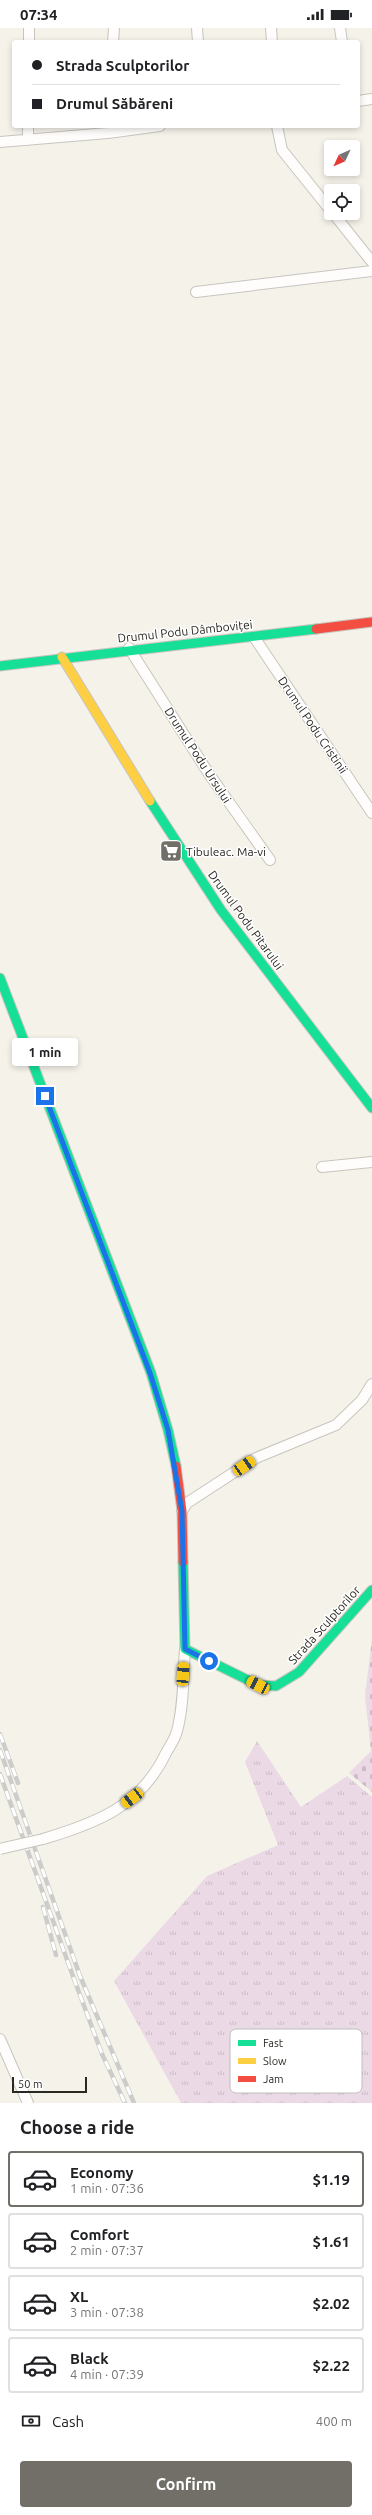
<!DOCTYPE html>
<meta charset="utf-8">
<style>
body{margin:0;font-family:Ubuntu,sans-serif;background:#f2f2f2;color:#202124;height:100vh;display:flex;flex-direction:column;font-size:15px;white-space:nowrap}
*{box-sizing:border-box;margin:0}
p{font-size:13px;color:#757577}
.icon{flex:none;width:22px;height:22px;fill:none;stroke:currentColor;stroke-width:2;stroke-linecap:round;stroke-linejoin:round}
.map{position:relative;height:2075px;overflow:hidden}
.drawer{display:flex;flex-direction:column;background:#fff;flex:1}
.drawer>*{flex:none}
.hud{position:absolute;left:12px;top:12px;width:348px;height:88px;border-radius:4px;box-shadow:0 2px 6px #0003;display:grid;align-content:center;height:88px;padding:0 20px;background:#fff}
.needle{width:26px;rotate:226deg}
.buttons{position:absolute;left:324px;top:112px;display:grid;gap:8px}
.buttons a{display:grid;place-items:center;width:36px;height:36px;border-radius:4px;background:#fff;box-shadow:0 2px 6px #0003;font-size:20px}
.scale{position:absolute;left:12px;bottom:10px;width:75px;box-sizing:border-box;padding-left:4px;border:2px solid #2a2822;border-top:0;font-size:11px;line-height:14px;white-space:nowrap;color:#2a2822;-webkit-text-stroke:3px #fff;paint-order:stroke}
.end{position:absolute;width:18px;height:18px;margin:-9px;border:5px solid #1a73e8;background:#fff;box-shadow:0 0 0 2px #fff}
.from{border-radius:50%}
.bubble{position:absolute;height:28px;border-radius:4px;background:#fff;box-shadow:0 2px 6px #0003;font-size:13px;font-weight:600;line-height:28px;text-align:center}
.car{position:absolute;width:12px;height:24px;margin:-12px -6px;border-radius:5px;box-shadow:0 0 3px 1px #0007;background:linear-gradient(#f5c518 24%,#345 0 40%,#f5c518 0 76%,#345 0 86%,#f5c518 0)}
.hud b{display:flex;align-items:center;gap:14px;height:38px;font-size:15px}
.hud b+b{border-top:1px solid #e0e0e0}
.hud i{width:10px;height:10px;background:#202124}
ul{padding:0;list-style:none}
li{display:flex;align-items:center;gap:12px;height:56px;margin:0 8px 6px;padding:0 12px;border:2px solid #e0e0e0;border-radius:4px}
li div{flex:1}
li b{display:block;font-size:15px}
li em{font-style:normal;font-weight:600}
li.active{border-color:#716f68}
li>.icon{width:36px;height:36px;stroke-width:1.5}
h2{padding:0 20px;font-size:18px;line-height:48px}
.pay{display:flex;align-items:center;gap:10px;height:44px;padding:0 20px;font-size:15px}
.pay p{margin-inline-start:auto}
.button{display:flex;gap:8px;margin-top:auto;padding:8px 20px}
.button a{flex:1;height:46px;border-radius:4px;background:#716f68;color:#fff;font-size:16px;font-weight:600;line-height:46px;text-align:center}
.status{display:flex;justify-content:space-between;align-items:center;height:28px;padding:0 20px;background:#fff;direction:ltr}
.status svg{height:11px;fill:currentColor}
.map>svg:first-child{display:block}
.grass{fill:url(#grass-tufts)}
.cemetery{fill:url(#cemetery-stones)}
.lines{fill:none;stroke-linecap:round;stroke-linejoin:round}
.street-casing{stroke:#c8c5bf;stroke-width:12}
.fast-casing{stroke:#c8c5bf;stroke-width:11}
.slow-casing{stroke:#c8c5bf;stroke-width:11}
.jam-casing{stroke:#c8c5bf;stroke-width:11}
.street{stroke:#fefdfc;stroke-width:10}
.fast{stroke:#16e098;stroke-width:9}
.slow{stroke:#ffcf43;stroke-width:9}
.jam{stroke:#f24e42;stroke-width:9}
.rail-casing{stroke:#ccccca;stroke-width:4.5}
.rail{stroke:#fff;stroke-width:3;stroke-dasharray:9;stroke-linecap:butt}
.street-bridge-casing{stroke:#c8c5bf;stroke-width:12;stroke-linecap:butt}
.street-bridge{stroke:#fefdfc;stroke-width:10}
.route{stroke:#1a73e8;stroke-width:5}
.labels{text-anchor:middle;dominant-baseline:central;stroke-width:3;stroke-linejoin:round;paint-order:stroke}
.street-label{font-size:12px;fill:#2a2822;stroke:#fff}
.poi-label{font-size:12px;fill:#2a2822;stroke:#fff;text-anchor:start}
.key{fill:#fff;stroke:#bfbebd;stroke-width:1}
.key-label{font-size:11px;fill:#2a2822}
</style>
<div class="status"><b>07:34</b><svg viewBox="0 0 49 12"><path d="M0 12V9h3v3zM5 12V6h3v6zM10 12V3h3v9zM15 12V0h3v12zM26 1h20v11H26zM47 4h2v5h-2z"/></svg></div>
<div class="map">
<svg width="372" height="2075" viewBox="0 0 372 2075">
<defs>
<pattern id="grass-tufts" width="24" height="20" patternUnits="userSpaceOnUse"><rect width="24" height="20" fill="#ebdae6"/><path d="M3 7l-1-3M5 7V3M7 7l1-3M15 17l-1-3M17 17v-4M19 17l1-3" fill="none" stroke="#cabbc5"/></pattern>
<pattern id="cemetery-stones" width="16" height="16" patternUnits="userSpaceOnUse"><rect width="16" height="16" fill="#ebdae6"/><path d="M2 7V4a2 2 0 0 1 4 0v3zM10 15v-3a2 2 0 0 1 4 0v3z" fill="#cabbc5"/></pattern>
</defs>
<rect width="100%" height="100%" fill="#f5f2ea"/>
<path class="grass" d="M257,1713l44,66 46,-31 25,21v306h-191l-67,-122 93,-105 71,-31 -33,-83z"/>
<path class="cemetery" d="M372,1611v153l-23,-19 22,-22 -6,-55z"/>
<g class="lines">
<g class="street-casing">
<path id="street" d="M197,0l1,14
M271,0l1,14
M340,0l2,14
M29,14v-14
M113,14l1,-14
M358,73l14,-2
M277,98l5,24 49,61
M28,112v-14
M0,114l108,-9 52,-7
M333,185l39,49
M196,264l176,-21
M254,609l118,176
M129,620l80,126 61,86
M322,1139l50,-5
M182,1483l5,-8 69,-45 80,-33 26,-25 10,-16
M43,1811c54,-16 98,-33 123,-86 4,-7 9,-14 11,-22 7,-26 6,-55 8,-82
M0,2011l28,64"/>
</g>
<g class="fast-casing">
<path id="fast" d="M0,638l316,-37
M150,773l71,109 151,198
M0,950l151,395 17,57 8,36
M183,1534l2,87 73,36 18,1 23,-14 73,-82"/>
</g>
<g class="slow-casing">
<path id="slow" d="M62,629l88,144"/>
</g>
<g class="jam-casing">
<path id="jam" d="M316,601l56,-7
M176,1438l6,45 1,51"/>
</g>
<use href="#street" class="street"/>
<use href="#fast" class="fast"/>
<use href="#slow" class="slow"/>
<use href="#jam" class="jam"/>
<g class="rail-casing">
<path id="rail" d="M0,1706l18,49
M0,1722l80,226 54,127
M0,1746l74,205 28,75 23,49
M43,1879l13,48"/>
</g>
<use href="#rail" class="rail"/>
<g class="street-bridge-casing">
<path id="street-bridge" d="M0,1821l43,-10"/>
</g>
<use href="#street-bridge" class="street-bridge"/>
</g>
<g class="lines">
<path class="route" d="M45,1068l105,277 18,57 14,81 3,138 24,12"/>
</g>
<defs>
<g id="supermarket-square" transform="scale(1.15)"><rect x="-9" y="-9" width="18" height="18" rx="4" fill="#716f68" stroke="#fff"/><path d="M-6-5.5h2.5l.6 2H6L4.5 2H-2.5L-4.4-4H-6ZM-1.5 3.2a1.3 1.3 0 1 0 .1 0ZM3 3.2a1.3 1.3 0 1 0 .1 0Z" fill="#fff"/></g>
</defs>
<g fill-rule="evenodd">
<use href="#supermarket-square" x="171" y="823"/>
</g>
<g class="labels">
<g class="street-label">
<text transform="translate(185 603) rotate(-6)">Drumul Podu Dâmboviței</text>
<text transform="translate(313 697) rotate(56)">Drumul Podu Cristinii</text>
<text transform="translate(198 727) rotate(57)">Drumul Podu Ursului</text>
<text transform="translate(246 892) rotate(54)">Drumul Podu Pitarului</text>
<text transform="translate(324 1597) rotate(-48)">Strada Sculptorilor</text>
</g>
<g class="poi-label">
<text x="186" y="823">Tibuleac. Ma-vi</text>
</g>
</g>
<rect x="230" y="2001" width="132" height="64" rx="6" class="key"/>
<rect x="238" y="2012" width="18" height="6" fill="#16e098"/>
<rect x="238" y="2030" width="18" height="6" fill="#ffcf43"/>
<rect x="238" y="2048" width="18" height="6" fill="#f24e42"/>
<g class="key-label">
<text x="263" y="2019">Fast</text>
<text x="263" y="2037">Slow</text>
<text x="263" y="2055">Jam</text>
</g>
</svg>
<div class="buttons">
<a><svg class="needle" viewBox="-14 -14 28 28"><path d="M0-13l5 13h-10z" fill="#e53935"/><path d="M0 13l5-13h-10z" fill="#757577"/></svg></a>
<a><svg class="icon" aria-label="locate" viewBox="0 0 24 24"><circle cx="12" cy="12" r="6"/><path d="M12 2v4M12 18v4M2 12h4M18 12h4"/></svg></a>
</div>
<div class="scale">50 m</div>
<i class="end from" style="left:209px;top:1633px"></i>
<i class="end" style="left:45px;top:1068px"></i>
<div class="bubble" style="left:12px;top:1010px;width:66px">1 min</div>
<i class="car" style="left:244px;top:1438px;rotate:56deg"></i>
<i class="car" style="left:183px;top:1646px;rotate:4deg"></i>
<i class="car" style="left:258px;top:1657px;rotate:297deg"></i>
<i class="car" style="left:132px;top:1770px;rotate:233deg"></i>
<div class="hud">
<b><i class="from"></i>Strada Sculptorilor</b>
<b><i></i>Drumul Săbăreni</b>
</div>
</div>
<section class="drawer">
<h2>Choose a ride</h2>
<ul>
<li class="active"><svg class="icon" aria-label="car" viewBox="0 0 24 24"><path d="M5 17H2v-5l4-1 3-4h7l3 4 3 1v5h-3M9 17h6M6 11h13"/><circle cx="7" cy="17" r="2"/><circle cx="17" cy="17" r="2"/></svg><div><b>Economy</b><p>1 min · 07:36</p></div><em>$1.19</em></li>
<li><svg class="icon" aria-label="car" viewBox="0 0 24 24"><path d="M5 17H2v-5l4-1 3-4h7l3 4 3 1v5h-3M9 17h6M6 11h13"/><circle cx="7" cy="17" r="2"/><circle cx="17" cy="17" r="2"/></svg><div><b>Comfort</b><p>2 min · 07:37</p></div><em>$1.61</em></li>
<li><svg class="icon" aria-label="car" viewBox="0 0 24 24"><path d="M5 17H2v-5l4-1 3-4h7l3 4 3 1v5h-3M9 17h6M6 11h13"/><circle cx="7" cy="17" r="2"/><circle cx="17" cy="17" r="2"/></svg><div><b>XL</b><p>3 min · 07:38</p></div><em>$2.02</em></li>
<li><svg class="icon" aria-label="car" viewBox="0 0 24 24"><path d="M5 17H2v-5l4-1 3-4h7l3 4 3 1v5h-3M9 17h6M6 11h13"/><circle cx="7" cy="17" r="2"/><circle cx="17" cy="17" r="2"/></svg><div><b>Black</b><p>4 min · 07:39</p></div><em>$2.22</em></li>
</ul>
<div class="pay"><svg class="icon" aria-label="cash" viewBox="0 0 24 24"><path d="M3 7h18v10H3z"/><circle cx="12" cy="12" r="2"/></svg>Cash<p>400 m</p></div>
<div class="button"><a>Confirm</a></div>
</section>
